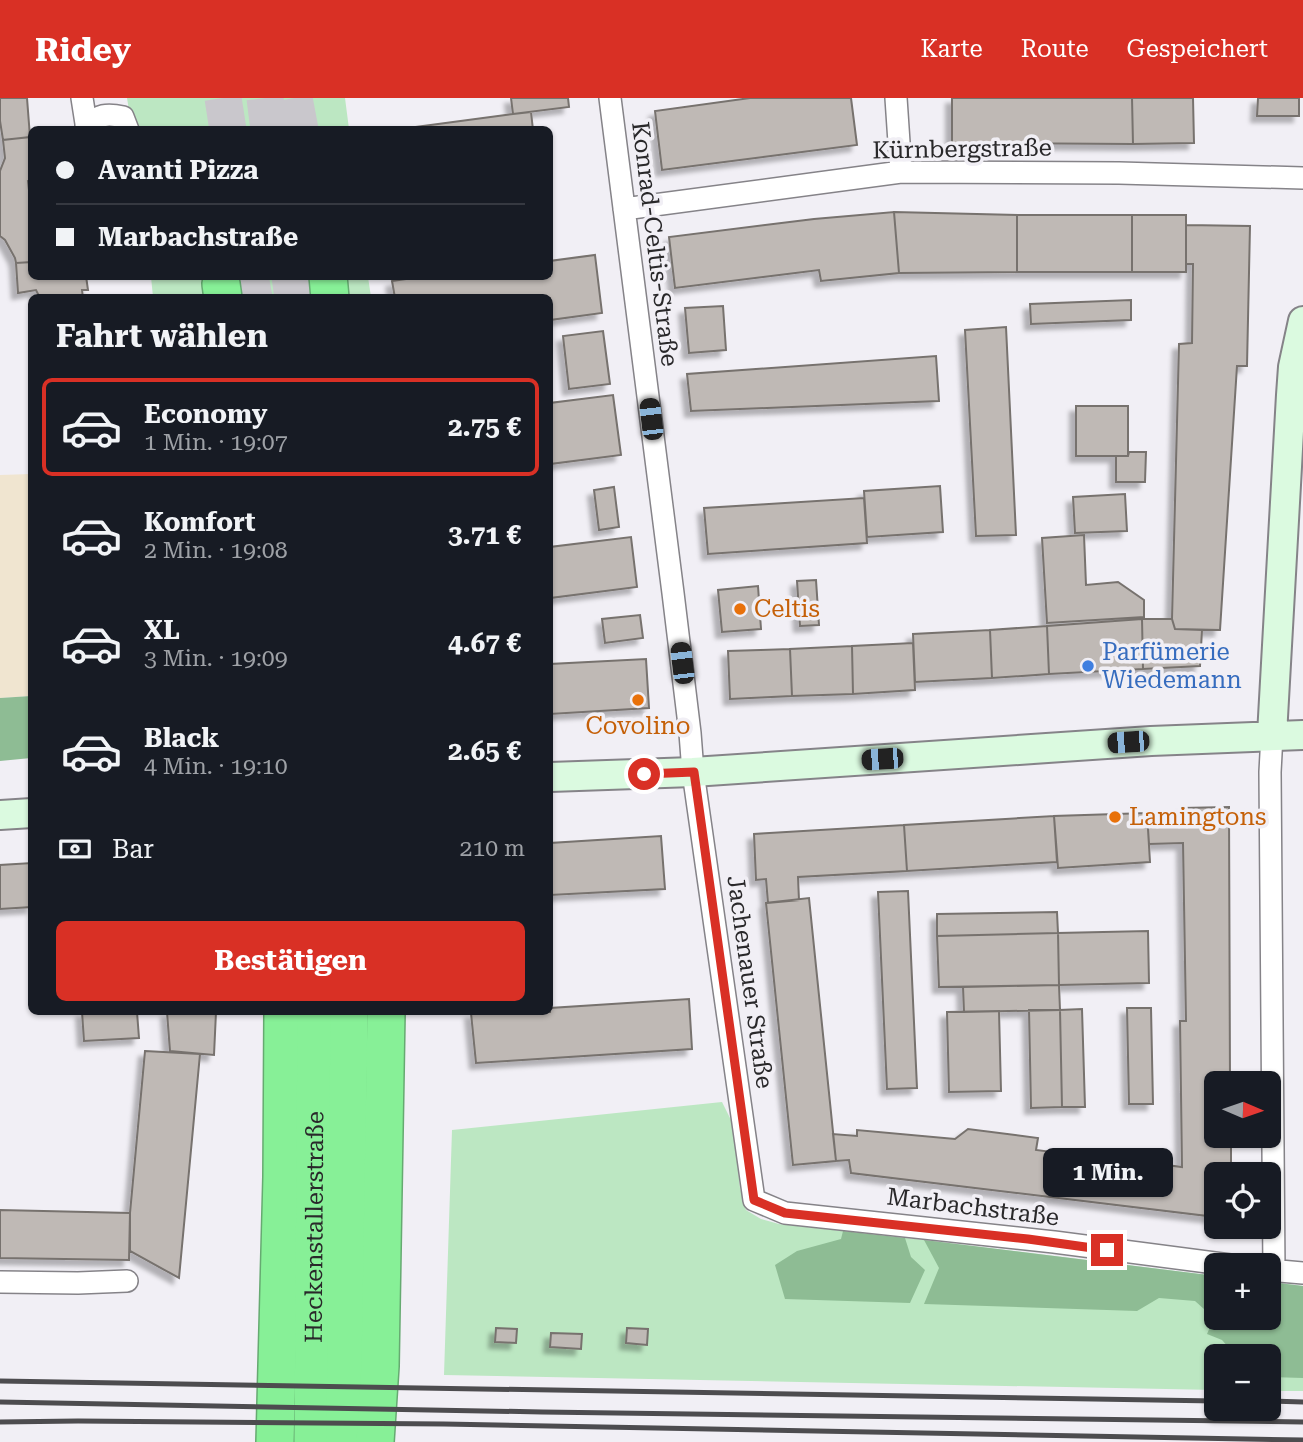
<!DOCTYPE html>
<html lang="de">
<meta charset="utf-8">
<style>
body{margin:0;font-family:"Roboto Serif",serif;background:#20242c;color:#f1f3f6;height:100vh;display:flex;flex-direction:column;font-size:26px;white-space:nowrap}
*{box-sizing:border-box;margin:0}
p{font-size:23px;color:#9ea1a6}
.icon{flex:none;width:38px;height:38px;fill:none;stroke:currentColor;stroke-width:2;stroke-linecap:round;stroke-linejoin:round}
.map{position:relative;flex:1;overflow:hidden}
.side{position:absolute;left:28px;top:196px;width:525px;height:721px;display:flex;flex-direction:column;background:#171b24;border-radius:10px;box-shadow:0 2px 5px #0004}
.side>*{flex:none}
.banner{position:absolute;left:28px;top:28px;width:525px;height:154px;border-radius:10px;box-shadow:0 2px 5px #0004;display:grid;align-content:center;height:154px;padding:0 28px;background:#171b24}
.needle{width:46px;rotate:92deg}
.buttons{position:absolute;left:1204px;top:973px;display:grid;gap:14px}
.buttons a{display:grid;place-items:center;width:77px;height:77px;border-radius:10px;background:#171b24;box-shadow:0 2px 5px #0004;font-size:35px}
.end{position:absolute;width:32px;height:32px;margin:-16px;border:9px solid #d93025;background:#fff;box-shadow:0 0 0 4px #fff}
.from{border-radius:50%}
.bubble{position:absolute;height:49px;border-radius:10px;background:#171b24;box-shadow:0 2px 5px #0004;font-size:23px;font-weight:700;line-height:49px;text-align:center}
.car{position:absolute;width:21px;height:42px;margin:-21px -10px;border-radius:9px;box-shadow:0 0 5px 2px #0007;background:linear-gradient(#222 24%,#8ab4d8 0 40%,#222 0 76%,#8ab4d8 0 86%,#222 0)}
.banner b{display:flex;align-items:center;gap:24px;height:66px;font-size:26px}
.banner b+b{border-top:2px solid #363941}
.banner i{width:18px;height:18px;background:#f1f3f6}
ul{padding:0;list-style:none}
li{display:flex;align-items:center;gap:21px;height:98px;margin:0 14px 10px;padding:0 14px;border:4px solid transparent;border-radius:10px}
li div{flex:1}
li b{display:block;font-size:26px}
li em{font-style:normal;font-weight:700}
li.current{border-color:#d93025}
li>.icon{width:63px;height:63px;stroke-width:1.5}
h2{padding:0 28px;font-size:32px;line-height:84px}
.pay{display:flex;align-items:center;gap:18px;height:77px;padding:0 28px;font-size:26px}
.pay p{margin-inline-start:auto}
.cta{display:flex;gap:14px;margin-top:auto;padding:14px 28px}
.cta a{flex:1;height:80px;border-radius:10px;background:#d93025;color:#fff;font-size:28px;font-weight:700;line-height:80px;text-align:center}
header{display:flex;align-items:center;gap:42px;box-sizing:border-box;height:98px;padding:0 35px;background:#d93025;color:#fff}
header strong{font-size:33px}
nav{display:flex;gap:38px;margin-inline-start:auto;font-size:24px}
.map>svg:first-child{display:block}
.education{fill:#f0e5d0}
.green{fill:#bce7c2}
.forest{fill:#8ebc94}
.building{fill:#bfb9b5;stroke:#77726e;stroke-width:2;filter:url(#shadow)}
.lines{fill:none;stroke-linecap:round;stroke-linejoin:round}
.highway-tunnel{stroke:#c9c7cc;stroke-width:37;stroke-dasharray:37 18;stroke-linecap:butt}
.street-casing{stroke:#858388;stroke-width:24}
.secondary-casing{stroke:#858388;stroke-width:32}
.highway-casing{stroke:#66aa71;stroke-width:40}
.street{stroke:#fff;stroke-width:21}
.secondary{stroke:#dbfae0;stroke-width:28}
.highway{stroke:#87f097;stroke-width:37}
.rail{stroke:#4d4c4f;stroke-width:5}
.route{stroke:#d93025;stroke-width:9}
.food-dot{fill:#e8710a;stroke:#f1eff5;stroke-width:2.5}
.shop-dot{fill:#3f7fe0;stroke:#f1eff5;stroke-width:2.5}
.labels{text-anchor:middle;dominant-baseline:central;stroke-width:7;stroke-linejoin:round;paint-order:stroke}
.street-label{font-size:24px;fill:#29282a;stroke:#f1eff5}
.food-label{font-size:24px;fill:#c56008;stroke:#f1eff5;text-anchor:start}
.shop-label{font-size:24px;fill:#366cbe;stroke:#f1eff5;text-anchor:start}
</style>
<header>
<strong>Ridey</strong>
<nav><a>Karte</a><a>Route</a><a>Gespeichert</a></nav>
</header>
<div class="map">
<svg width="1303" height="1344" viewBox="0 0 1303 1344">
<defs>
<filter id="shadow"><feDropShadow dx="-6" dy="6" stdDeviation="2" flood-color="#0004"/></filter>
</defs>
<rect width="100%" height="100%" fill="#f1eff5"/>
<path class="education" d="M31,376v222l-31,2v-223z"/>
<path class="green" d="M127,0h218l4,31h-217z
M151,179h217l3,20h-218z
M722,1004l11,22 7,64 6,22 15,9 18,5 145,16 292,36v42h53v-36l34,4v105h-34v-35h-53v34l-772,-15 8,-245z"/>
<path class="forest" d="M31,598v62l-31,3v-63z
M843,1133l62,7 6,19 14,13 -15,33 -125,-4 -10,-34 22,-14 44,-12z
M924,1142l292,36v42h53v-36l34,4v92l-34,-1v-21h-33l-14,-16 -15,-6 7,-16 -19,-17 -36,-3 -22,13 -213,-7 15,-36z"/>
<path class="building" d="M0,0h27l3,39 -27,3 -3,-19z
M511,0h57l1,9 -56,7z
M750,0h101l6,47 -195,25 -7,-59z
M952,0h180l1,46 -181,-1z
M1132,0h61l1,45 -61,1z
M1258,0h41v18h-42z
M531,14l2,18h-140l120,-16z
M30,39l2,43 -4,1 2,18h2v63l-16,1 -1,-5 -10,-18 -5,-4v-65l5,-13 -2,-18z
M894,114l5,61 -78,8 -2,-11 -144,18 -6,-51 145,-18z
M894,114l123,3v57l-118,1z
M1017,117h115v57h-115z
M1132,117h54v57h-54z
M1186,127l64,1 -3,140h-10l-17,264 -45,-1 -3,-10 7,-275 13,-1 1,-79h-7z
M595,157l7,58 -52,7v-22h-155l-3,-17 35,-5h123v-15z
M32,164v14h54l2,14h-6l1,8h-43l-4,-8 -18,3 -2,-30z
M1131,202v20l-100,4 -1,-20z
M723,208l3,44 -37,3 -4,-45z
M1006,229l10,208 -40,1 -11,-206z
M603,233l7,53 -41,5 -6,-53z
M936,258l3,45 -248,10 -4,-37z
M613,297l8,60 -71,9v-61z
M1076,308h52v50h-52z
M1129,354h17l-1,30h-29v-26h12z
M940,388l3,46 -76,5 -3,-46z
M614,389l5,40 -20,3 -5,-40z
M1125,396l2,37 -52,2 -2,-36z
M864,400l3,45 -159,11 -4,-46z
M1084,437l2,50 32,-3 26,18v17l-97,6 -5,-85z
M631,439l6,50 -87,11v-51z
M816,482l3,45 -19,1 -3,-45z
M758,488l3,43 -39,3 -4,-42z
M640,517l3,23 -38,5 -3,-24z
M1142,521h30l3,10 27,1 -2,36 -57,3z
M1142,521l1,50 -94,5 -2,-48z
M1047,528l2,48 -57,4 -2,-48z
M990,532l2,48 -77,4 -2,-48z
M913,545l2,47 -62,4 -1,-48z
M852,548l1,48 -61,2 -2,-47z
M790,551l2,47 -62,3 -2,-48z
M646,561l3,49 -99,6v-50z
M1229,709l1,276h-14v53h15v38h-15v43l-365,-44 -2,-13 -13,1 -3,-27 24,2v-6l98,9 13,-10 70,9 -2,12 116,15 1,-6 14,1v5l15,2 -2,-146h6l-3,-178 -34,1 -2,-31 35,-2v-3z
M1147,715l3,49 -92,6 -4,-52z
M1054,718l3,46 -150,9 -3,-46z
M904,727l3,46 -109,6 1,23 -31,3 -2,-24 -10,1 -2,-46z
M661,738l4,53 -115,6v-52z
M32,765v44l-32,2v-44z
M908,793l9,197 -30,1 -9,-197z
M809,800l27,263 -43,4 -27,-262z
M1057,814l1,21 -121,3v-22z
M1148,833l1,52 -90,2 -1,-52z
M1058,835l1,52 -120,2 -2,-51z
M1059,887l1,25 -96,2 -1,-25z
M689,901l3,50 -216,14 -5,-50 79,-1v-4z
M1127,910h24l2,96h-24z
M1082,911l3,98h-23l-2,-97z
M1029,912h31l2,97 -31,1z
M999,913l2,80 -52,1 -2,-80z
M82,914h55l2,26 -55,3z
M167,914h49l-2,43 -44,-4z
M145,953l55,3 -21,224 -49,-27v-38z
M0,1112l130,3 -1,47 -129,-2z
M496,1230l21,1 -1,14 -21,-1z
M627,1230l21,1 -1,16 -21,-2z
M551,1235l31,1 -1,15 -31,-2z"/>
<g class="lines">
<path class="highway-tunnel" d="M223,0l5,32
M265,0l4,32
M294,0l6,32
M250,178l4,22
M290,178l3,22"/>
<g class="street-casing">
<path id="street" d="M82,0l5,32
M610,0l63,495 17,140 3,39 61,428 31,13 269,29 176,23
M896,0l5,74
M86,27c14,-10 20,-12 37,-8l5,13
M624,111l277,-37 218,1 184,5
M1272,637l-2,37 4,499
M1269,1172l34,3
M0,1184l78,1 49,-2"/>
</g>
<g class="secondary-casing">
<path id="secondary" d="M1272,637l19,-340 2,-28 10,-46
M550,679l143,-5 458,-31 152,-6
M0,717l32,-2"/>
</g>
<g class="highway-casing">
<g id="highway">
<path d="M328,178l2,22"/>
<path d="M221,186l2,14"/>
<path d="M275,1344l7,-265 1,-165"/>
<path id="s1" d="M313,1344l3,-430"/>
<path d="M345,1344l4,-430"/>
<path d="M375,1344l5,-76 6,-354"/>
</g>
</g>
<use href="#street" class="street"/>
<use href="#secondary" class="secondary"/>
<use href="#highway" class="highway"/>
<path class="rail" d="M0,1283l1216,20
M1269,1303l34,1
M0,1304l542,10 761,10
M0,1324l78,-1 366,3 859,16"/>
</g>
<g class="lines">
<path class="route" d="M644,676l50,-2 60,428 31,13 243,26 79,11"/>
</g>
<g class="food-dot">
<circle cx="740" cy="511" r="7"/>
<circle cx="638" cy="602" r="7"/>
<circle cx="1115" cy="719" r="7"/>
</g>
<circle class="shop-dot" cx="1088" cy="568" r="7"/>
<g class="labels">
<g class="street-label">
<text transform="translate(962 51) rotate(-1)">Kürnbergstraße</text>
<text transform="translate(655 146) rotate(83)">Konrad-Celtis-Straße</text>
<text transform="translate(750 884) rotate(82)">Jachenauer Straße</text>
<text transform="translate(973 1109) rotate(7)">Marbachstraße</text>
<text stroke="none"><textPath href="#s1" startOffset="215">Heckenstallerstraße</textPath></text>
</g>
<g class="food-label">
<text x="754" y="511">Celtis</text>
<text x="638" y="628" text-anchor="middle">Covolino</text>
<text x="1129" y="719">Lamingtons</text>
</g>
<g class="shop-label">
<text x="1102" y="554">Parfümerie<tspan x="1102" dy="28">Wiedemann</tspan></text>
</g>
</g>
</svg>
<div class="buttons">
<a><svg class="needle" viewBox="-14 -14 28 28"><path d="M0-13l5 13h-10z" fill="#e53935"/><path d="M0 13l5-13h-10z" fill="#9ea1a6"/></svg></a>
<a><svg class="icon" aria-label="locate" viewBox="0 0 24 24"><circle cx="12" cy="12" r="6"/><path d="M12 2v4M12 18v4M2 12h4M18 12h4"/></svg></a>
<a>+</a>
<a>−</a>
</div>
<i class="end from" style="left:644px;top:676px"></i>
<i class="end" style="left:1107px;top:1152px"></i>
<div class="bubble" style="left:1043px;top:1050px;width:130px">1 Min.</div>
<i class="car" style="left:651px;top:321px;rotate:353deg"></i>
<i class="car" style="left:682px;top:565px;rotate:353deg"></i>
<i class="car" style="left:1128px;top:644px;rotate:266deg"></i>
<i class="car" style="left:882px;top:661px;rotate:266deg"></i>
<div class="banner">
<b><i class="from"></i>Avanti Pizza</b>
<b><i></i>Marbachstraße</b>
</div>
<section class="side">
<h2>Fahrt wählen</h2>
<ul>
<li class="current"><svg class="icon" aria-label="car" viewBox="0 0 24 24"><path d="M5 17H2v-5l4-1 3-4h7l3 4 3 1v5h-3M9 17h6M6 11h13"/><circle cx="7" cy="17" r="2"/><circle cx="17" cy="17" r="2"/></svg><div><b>Economy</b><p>1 Min. · 19:07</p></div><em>2.75 €</em></li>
<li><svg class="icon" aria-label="car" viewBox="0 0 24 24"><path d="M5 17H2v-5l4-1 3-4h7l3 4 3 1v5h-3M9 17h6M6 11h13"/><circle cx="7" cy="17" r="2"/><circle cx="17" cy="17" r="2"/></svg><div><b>Komfort</b><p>2 Min. · 19:08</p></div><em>3.71 €</em></li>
<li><svg class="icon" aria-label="car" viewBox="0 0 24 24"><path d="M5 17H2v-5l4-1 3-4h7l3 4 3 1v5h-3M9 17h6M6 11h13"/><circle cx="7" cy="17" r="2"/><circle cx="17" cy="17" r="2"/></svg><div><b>XL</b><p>3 Min. · 19:09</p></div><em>4.67 €</em></li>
<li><svg class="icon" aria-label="car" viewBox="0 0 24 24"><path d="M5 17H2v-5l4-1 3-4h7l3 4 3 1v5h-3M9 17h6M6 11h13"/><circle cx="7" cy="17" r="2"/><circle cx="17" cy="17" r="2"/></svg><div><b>Black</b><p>4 Min. · 19:10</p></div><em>2.65 €</em></li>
</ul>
<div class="pay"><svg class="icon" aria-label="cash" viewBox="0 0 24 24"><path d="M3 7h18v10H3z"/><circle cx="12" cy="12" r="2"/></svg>Bar<p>210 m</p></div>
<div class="cta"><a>Bestätigen</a></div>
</section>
</div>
